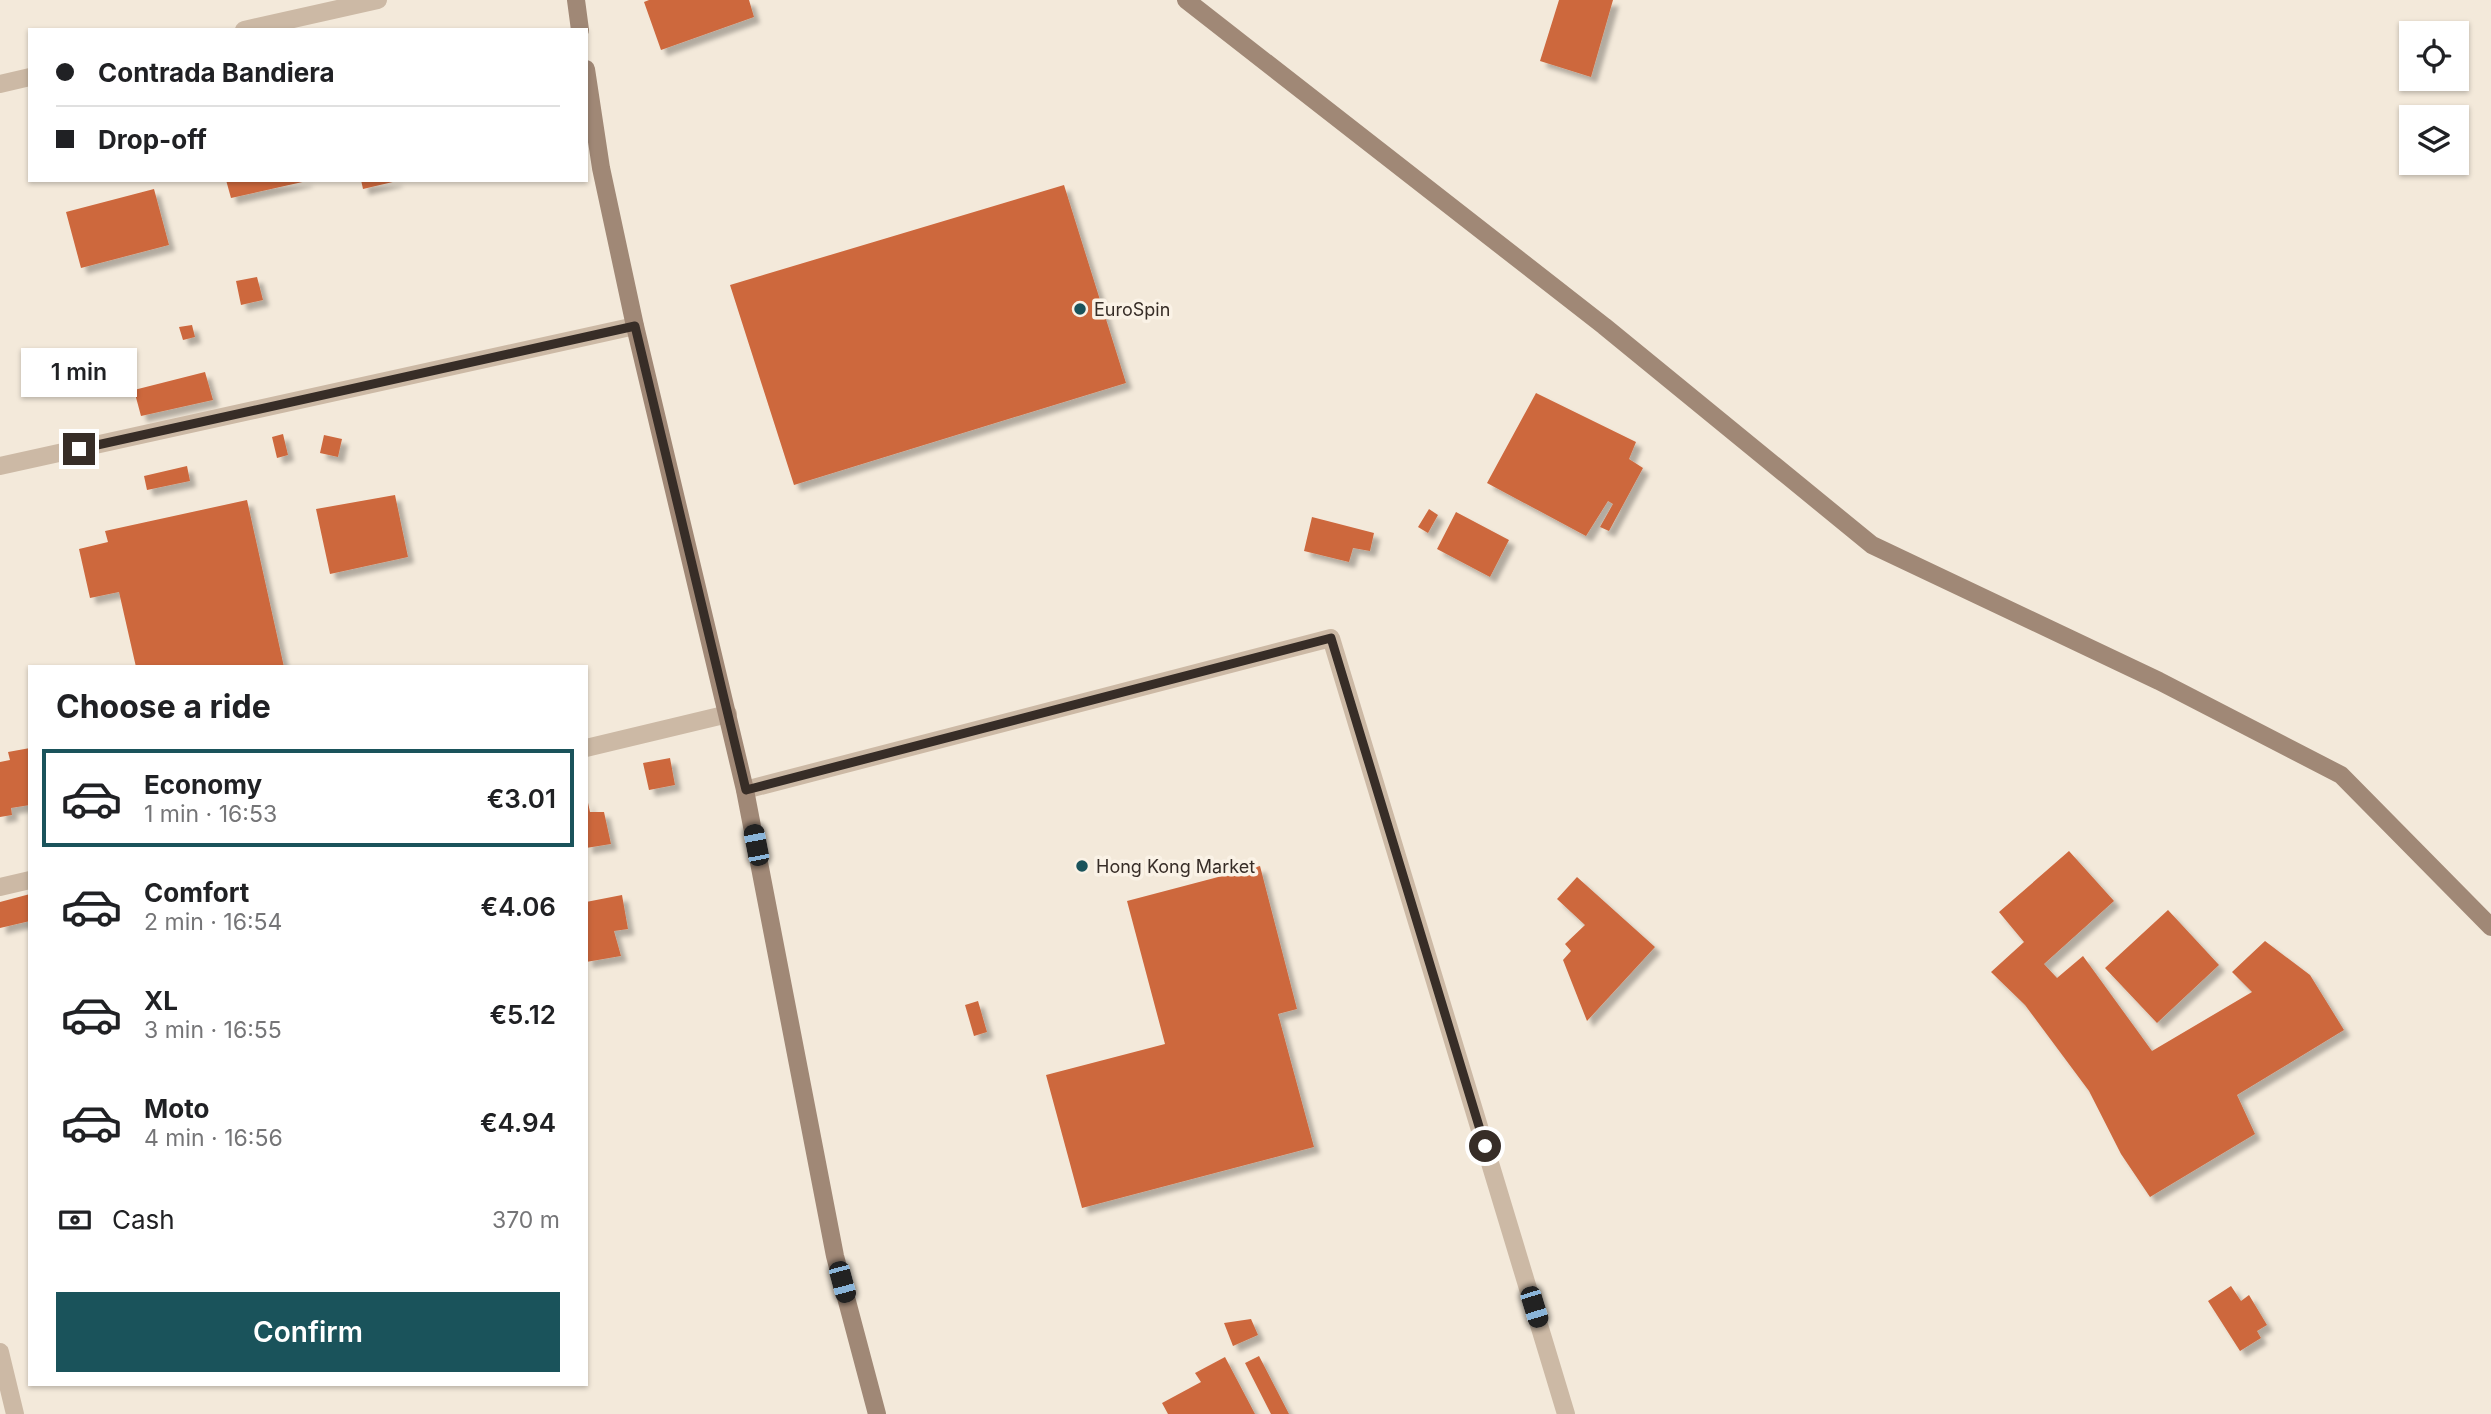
<!DOCTYPE html>
<meta charset="utf-8">
<style>
body{margin:0;font-family:Inter,sans-serif;background:#f6f6f6;color:#202124;height:100vh;display:flex;flex-direction:column;font-size:26px;white-space:nowrap}
*{box-sizing:border-box;margin:0}
p{font-size:23px;color:#757577}
.icon{flex:none;width:38px;height:38px;fill:none;stroke:currentColor;stroke-width:2;stroke-linecap:round;stroke-linejoin:round}
.map{position:relative;flex:1;overflow:hidden}
.sheet{position:absolute;left:28px;top:665px;width:560px;height:721px;display:flex;flex-direction:column;background:#fff;border-radius:0px;box-shadow:0 2px 5px #0004}
.sheet>*{flex:none}
.banner{position:absolute;left:28px;top:28px;width:560px;height:154px;border-radius:0px;box-shadow:0 2px 5px #0004;display:grid;align-content:center;height:154px;padding:0 28px;background:#fff}
.controls{position:absolute;left:2399px;top:21px;display:grid;gap:14px}
.controls a{display:grid;place-items:center;width:70px;height:70px;border-radius:0px;background:#fff;box-shadow:0 2px 5px #0004;font-size:35px}
.end{position:absolute;width:32px;height:32px;margin:-16px;border:9px solid #372d27;background:#fff;box-shadow:0 0 0 4px #fff}
.from{border-radius:50%}
.bubble{position:absolute;height:49px;border-radius:0px;background:#fff;box-shadow:0 2px 5px #0004;font-size:23px;font-weight:600;line-height:49px;text-align:center}
.car{position:absolute;width:21px;height:42px;margin:-21px -10px;border-radius:9px;box-shadow:0 0 5px 2px #0007;background:linear-gradient(#222 24%,#8ab4d8 0 40%,#222 0 76%,#8ab4d8 0 86%,#222 0)}
.banner b{display:flex;align-items:center;gap:24px;height:66px;font-size:26px}
.banner b+b{border-top:2px solid #e0e0e0}
.banner i{width:18px;height:18px;background:#202124}
ul{padding:0;list-style:none}
li{display:flex;align-items:center;gap:21px;height:98px;margin:0 14px 10px;padding:0 14px;border:4px solid transparent;border-radius:0px}
li div{flex:1}
li b{display:block;font-size:26px}
li em{font-style:normal;font-weight:600}
li.selected{border-color:#1a535b}
li>.icon{width:63px;height:63px;stroke-width:1.5}
h2{padding:0 28px;font-size:32px;line-height:84px}
.pay{display:flex;align-items:center;gap:18px;height:77px;padding:0 28px;font-size:26px}
.pay p{margin-inline-start:auto}
.cta{display:flex;gap:14px;margin-top:auto;padding:14px 28px}
.cta a{flex:1;height:80px;border-radius:0px;background:#1a535b;color:#fff;font-size:28px;font-weight:600;line-height:80px;text-align:center}
.map>svg:first-child{display:block}
.building{fill:#cd683e;filter:url(#shadow)}
.lines{fill:none;stroke-linecap:round;stroke-linejoin:round}
.street{stroke:#ccb9a5;stroke-width:18}
.secondary{stroke:#a08876;stroke-width:18}
.route{stroke:#372d27;stroke-width:9}
.poi-dot{fill:#1a535b;stroke:#faf2e6;stroke-width:2.5}
.labels{text-anchor:middle;dominant-baseline:central;stroke-width:7;stroke-linejoin:round;paint-order:stroke}
.poi-label{font-size:18px;fill:#372d27;stroke:#faf2e6;text-anchor:start}
</style>
<div class="map">
<svg width="2491" height="1414" viewBox="0 0 2491 1414">
<defs>
<filter id="shadow"><feDropShadow dx="6" dy="6" stdDeviation="2" flood-color="#0004"/></filter>
</defs>
<rect width="100%" height="100%" fill="#f3e9da"/>
<path class="building" d="M649,0h100l5,17 -93,33 -17,-48z
M1559,0h54l-22,77 -51,-16z
M226,180h81v1l-76,17z
M361,180h36v1l-34,8z
M1064,185l62,198 -332,102 -64,-200z
M154,189l15,56 -88,23 -15,-56z
M257,277l6,23 -22,5 -5,-24z
M192,325l3,12 -12,3 -4,-13z
M205,372l8,28 -72,16 -7,-26z
M1536,393l100,49 -7,17 14,9 -34,63 -9,-4 13,-23 -5,-3 -22,35 -99,-53z
M283,434l5,21 -11,3 -5,-21z
M324,435l18,4 -4,18 -18,-4z
M187,466l3,15 -43,9 -3,-14z
M395,495l13,62 -78,17 -14,-65z
M247,500l37,167h-148l-17,-75 -29,6 -11,-49 29,-7 -3,-11z
M1429,509l9,6 -10,18 -10,-6z
M1456,512l53,28 -19,37 -53,-28z
M1312,517l62,16 -4,18 -17,-3 -4,14 -45,-11z
M30,748v57l-19,3 1,7 -12,2v-55l10,-2 -2,-8z
M670,758l5,27 -26,5 -6,-27z
M587,798l3,14h14l7,32 -25,4z
M2069,851l45,50 -70,63 13,14 26,-22 69,95 100,-59 -20,-20 33,-31 45,34 34,55 -107,65 18,39 -105,63 -29,-43 -32,-63 -64,-86 -34,-33 33,-30 -25,-30z
M1260,866l37,143 -19,5 36,133 -232,61 -36,-133 119,-31 -38,-143z
M1577,877l78,70 -68,74 -24,-61 8,-9 -6,-7 20,-19 -28,-26z
M30,894v27l-30,7v-26z
M622,895l6,34 -14,2 7,25 -35,6v-60z
M2168,910l51,55 -62,58 -52,-55z
M978,1001l9,31 -13,4 -9,-31z
M2231,1286l10,15 8,-6 18,30 -10,6 4,7 -21,13 -32,-50z
M1251,1319l7,16 -25,11 -9,-23z
M1259,1356l30,58h-18l-26,-51z
M1225,1357l30,57h-87l-6,-11 39,-21 -6,-9z"/>
<g class="lines">
<path class="street" d="M244,30l134,-30
M0,84l30,-7
M0,466l635,-140
M586,748l142,-34
M745,790l586,-152 235,776
M0,887l30,-7
M0,1352l15,62"/>
<path class="secondary" d="M576,0l4,30
M1186,0l418,326 268,219 287,136 182,94 150,152
M586,69l15,99 34,158 110,464 90,466 42,158"/>
</g>
<g class="lines">
<path class="route" d="M79,449l556,-123 111,464 585,-152 154,508"/>
</g>
<g class="poi-dot">
<circle cx="1080" cy="309" r="7"/>
<circle cx="1082" cy="866" r="7"/>
</g>
<g class="labels">
<g class="poi-label">
<text x="1094" y="309">EuroSpin</text>
<text x="1096" y="866">Hong Kong Market</text>
</g>
</g>
</svg>
<div class="controls">
<a><svg class="icon" aria-label="locate" viewBox="0 0 24 24"><circle cx="12" cy="12" r="6"/><path d="M12 2v4M12 18v4M2 12h4M18 12h4"/></svg></a>
<a><svg class="icon" aria-label="layers" viewBox="0 0 24 24"><path d="M12 4l9 5-9 5-9-5zM3 14l9 5 9-5"/></svg></a>
</div>
<i class="end from" style="left:1485px;top:1146px"></i>
<i class="end" style="left:79px;top:449px"></i>
<div class="bubble" style="left:21px;top:348px;width:116px">1 min</div>
<i class="car" style="left:756px;top:845px;rotate:349deg"></i>
<i class="car" style="left:842px;top:1282px;rotate:165deg"></i>
<i class="car" style="left:1534px;top:1307px;rotate:163deg"></i>
<div class="banner">
<b><i class="from"></i>Contrada Bandiera</b>
<b><i></i>Drop-off</b>
</div>
<section class="sheet">
<h2>Choose a ride</h2>
<ul>
<li class="selected"><svg class="icon" aria-label="car" viewBox="0 0 24 24"><path d="M5 17H2v-5l4-1 3-4h7l3 4 3 1v5h-3M9 17h6M6 11h13"/><circle cx="7" cy="17" r="2"/><circle cx="17" cy="17" r="2"/></svg><div><b>Economy</b><p>1 min · 16:53</p></div><em>€3.01</em></li>
<li><svg class="icon" aria-label="car" viewBox="0 0 24 24"><path d="M5 17H2v-5l4-1 3-4h7l3 4 3 1v5h-3M9 17h6M6 11h13"/><circle cx="7" cy="17" r="2"/><circle cx="17" cy="17" r="2"/></svg><div><b>Comfort</b><p>2 min · 16:54</p></div><em>€4.06</em></li>
<li><svg class="icon" aria-label="car" viewBox="0 0 24 24"><path d="M5 17H2v-5l4-1 3-4h7l3 4 3 1v5h-3M9 17h6M6 11h13"/><circle cx="7" cy="17" r="2"/><circle cx="17" cy="17" r="2"/></svg><div><b>XL</b><p>3 min · 16:55</p></div><em>€5.12</em></li>
<li><svg class="icon" aria-label="car" viewBox="0 0 24 24"><path d="M5 17H2v-5l4-1 3-4h7l3 4 3 1v5h-3M9 17h6M6 11h13"/><circle cx="7" cy="17" r="2"/><circle cx="17" cy="17" r="2"/></svg><div><b>Moto</b><p>4 min · 16:56</p></div><em>€4.94</em></li>
</ul>
<div class="pay"><svg class="icon" aria-label="cash" viewBox="0 0 24 24"><path d="M3 7h18v10H3z"/><circle cx="12" cy="12" r="2"/></svg>Cash<p>370 m</p></div>
<div class="cta"><a>Confirm</a></div>
</section>
</div>
